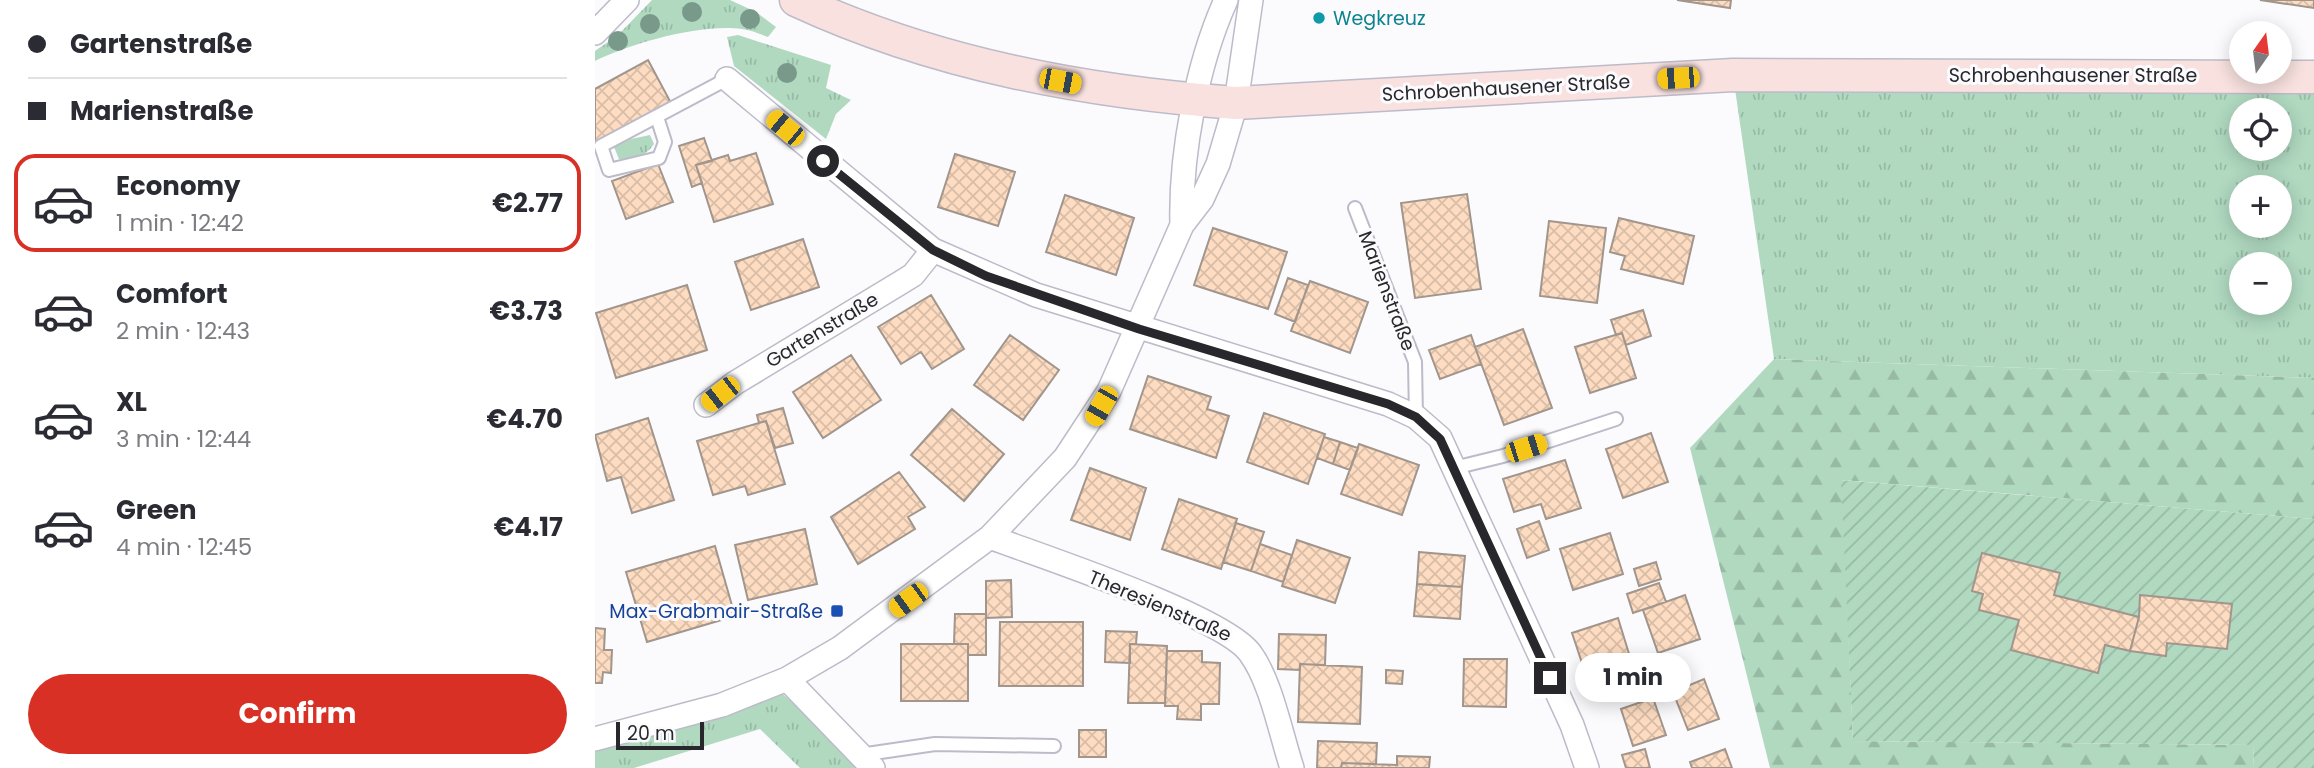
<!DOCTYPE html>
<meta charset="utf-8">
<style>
body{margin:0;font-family:Poppins,sans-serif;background:#f7f7f7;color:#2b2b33;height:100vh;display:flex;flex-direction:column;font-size:26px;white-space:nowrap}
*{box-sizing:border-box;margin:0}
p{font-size:23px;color:#7c7c81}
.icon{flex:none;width:38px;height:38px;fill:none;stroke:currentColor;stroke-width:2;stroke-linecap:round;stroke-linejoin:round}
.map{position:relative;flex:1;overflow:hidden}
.panel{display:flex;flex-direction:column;background:#fff;width:595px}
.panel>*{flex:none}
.top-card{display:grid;align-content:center;height:154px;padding:0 28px;background:#fff}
.needle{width:46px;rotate:14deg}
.buttons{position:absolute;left:1634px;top:21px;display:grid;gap:14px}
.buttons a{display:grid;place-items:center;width:63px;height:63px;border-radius:50%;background:#fff;box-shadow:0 4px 18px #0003;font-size:35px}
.scale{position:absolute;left:21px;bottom:18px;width:88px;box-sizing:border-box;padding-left:7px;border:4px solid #27272c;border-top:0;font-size:19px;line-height:24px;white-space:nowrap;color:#27272c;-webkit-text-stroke:5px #fbfbfe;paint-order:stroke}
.end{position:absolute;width:32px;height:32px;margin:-16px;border:9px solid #27272c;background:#fff;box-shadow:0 0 0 4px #fff}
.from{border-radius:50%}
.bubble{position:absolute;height:49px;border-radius:24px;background:#fff;box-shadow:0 4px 18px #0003;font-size:23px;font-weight:700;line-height:49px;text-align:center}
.car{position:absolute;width:21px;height:42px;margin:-21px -10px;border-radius:9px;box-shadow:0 0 5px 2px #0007;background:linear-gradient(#f5c518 24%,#345 0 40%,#f5c518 0 76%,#345 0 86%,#f5c518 0)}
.top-card b{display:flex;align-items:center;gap:24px;height:66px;font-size:26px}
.top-card b+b{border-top:2px solid #e1e1e2}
.top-card i{width:18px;height:18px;background:#2b2b33}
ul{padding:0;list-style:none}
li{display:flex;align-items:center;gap:21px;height:98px;margin:0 14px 10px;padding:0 14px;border:4px solid transparent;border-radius:21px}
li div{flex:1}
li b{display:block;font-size:26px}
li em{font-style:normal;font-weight:700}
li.active{border-color:#d93025}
li>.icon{width:63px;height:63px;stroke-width:1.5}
.cta{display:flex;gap:14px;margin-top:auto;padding:14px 28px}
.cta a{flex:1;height:80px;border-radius:42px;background:#d93025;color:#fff;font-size:28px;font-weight:700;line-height:80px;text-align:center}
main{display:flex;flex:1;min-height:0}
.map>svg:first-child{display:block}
.grass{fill:url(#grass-tufts);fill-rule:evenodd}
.forest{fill:url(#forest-firs)}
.garden{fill:url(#garden-furrows)}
.building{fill:url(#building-cross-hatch);stroke:#a1958c;stroke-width:2}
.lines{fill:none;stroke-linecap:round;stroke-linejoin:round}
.service-casing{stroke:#bdbbc9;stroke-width:16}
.minor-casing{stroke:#bdbbc9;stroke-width:26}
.secondary-casing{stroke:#bdbbc9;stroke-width:35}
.service{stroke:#fff;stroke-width:12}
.minor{stroke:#fff;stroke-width:23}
.secondary{stroke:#f8e1df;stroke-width:32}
.tree{fill:#79998b}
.route{stroke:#27272c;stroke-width:9}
.culture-dot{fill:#0f9aa8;stroke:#fbfbfe;stroke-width:2.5}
.transit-dot{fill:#1a4fb4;stroke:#fbfbfe;stroke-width:2.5}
.labels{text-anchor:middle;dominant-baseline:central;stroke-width:6;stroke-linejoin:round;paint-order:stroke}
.culture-label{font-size:19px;fill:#0d838f;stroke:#fbfbfe;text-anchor:start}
.street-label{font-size:19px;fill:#27272c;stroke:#fbfbfe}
.transit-label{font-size:19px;fill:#164399;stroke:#fbfbfe;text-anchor:end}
</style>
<main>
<section class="panel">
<div class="top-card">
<b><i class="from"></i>Gartenstraße</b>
<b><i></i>Marienstraße</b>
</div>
<ul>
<li class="active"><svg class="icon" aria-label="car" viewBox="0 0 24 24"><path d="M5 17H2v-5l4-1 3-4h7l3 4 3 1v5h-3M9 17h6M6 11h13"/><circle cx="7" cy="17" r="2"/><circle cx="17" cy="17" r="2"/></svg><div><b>Economy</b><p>1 min · 12:42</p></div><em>€2.77</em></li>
<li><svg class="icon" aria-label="car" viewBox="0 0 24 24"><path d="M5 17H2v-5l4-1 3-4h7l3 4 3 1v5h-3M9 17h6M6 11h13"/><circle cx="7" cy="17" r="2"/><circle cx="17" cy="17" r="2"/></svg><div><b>Comfort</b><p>2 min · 12:43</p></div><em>€3.73</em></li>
<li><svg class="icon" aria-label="car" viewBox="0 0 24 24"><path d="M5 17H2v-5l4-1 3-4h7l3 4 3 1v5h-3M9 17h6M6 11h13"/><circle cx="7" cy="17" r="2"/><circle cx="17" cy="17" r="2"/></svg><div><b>XL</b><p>3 min · 12:44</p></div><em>€4.70</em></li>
<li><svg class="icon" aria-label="car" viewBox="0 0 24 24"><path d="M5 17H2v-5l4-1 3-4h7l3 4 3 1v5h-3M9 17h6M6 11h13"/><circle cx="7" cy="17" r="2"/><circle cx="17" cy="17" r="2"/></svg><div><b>Green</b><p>4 min · 12:45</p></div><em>€4.17</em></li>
</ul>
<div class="cta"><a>Confirm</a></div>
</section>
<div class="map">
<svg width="1719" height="768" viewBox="0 0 1719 768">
<defs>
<pattern id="grass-tufts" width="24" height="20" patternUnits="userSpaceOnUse" patternTransform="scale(1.75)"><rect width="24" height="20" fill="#b0d9c0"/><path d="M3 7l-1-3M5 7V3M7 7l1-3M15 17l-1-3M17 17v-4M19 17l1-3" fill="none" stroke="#97baa5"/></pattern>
<pattern id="forest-firs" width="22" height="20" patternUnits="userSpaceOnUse" patternTransform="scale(1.75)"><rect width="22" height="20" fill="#b0d9c0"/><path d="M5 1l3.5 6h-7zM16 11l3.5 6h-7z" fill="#97baa5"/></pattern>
<pattern id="garden-furrows" width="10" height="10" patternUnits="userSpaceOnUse" patternTransform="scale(1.75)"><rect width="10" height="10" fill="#b0d9c0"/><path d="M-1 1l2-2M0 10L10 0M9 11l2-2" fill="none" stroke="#97baa5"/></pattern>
<pattern id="building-cross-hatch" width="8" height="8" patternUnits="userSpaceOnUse" patternTransform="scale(1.75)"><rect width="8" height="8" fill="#fddcc1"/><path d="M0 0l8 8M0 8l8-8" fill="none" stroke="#d9bda6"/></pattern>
</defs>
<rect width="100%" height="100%" fill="#fbfbfe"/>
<path class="grass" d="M57,0h78l26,12 20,15 -8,10c-8,-3 -17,-7 -26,-8 -39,-6 -112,14 -147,32v-10l23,-16z
M143,35l93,30 -5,23 25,12 -15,14 -10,25 -92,-73 -7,-29z
M1138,75l581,2v301l-540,-19zM1647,110h38v39h-38zM1647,187h38v39h-38zM1647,264h38v39h-38z
M55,135l4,9c-9,13 -19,15 -35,15l-5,-12 17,-8z
M183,690l70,61 14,17h-62l-40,-39 -126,39h-39v-16z"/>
<path class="forest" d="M1179,359l540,19v141l-472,-39 11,261 400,4 1,23h-484l-80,-320z"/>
<path class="garden" d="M1246,480l473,39v249h-60l-1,-23 -400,-4z"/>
<path class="building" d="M1082,0h54l-1,8z
M1665,0h54v8z
M53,60l23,43 -76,41v-55z
M109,138l8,23 -16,4 6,18 -10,4 -13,-41z
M161,153l17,51 -59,18 -18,-57 32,-10 2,6z
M360,154l60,18 -17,54 -60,-19z
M63,164l15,38 -47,17 -14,-38z
M872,194l14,95 -66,9 -14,-95z
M470,195l69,23 -18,57 -70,-23z
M1024,218l75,18 -11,48 -62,-15 4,-13 -15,-4z
M954,221l57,7 -9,75 -57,-7z
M618,228l74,24 -19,57 -74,-24z
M208,239l16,48 -68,23 -16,-48z
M693,278l20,7 -13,37 -20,-8z
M715,281l58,21 -18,51 -59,-22z
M92,285l20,65 -91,28 -20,-65z
M336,295l33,54 -32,20 -11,-17 -20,12 -23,-37z
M1048,310l8,26 -25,9 -4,-12 -6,2 -5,-15z
M928,329l29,79 -48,17 -29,-78z
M1027,333l14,45 -46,15 -15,-46z
M415,335l49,35 -36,50 -49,-35z
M876,335l10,29 -41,15 -11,-29z
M256,355l30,45 -58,38 -30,-46z
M553,376l63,21 -4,12 22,7 -13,42 -86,-29z
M188,408l10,35 -18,5 -9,-27 -7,2 -2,-8z
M357,409l52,45 -40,47 -53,-46z
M669,413l61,21 -17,50 -61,-22z
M53,418l26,82 -42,13 -11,-36 -14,4 -12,-46z
M171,421l19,63 -37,11 -3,-9 -32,9 -16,-54z
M1056,433l17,49 -45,16 -17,-49z
M729,437l16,5 -7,22 -16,-6z
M745,442l18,6 -8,22 -17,-6z
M764,444l60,21 -17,50 -61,-21z
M970,460l16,48 -35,11 -5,-15 -27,8 -11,-33z
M495,468l56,20 -16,52 -59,-20z
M304,472l26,35 -17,10 7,12 -57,35 -27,-47z
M584,499l58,20 -16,50 -59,-20z
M944,521l10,29 -22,8 -10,-29z
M641,523l28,9 -13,39 -28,-9z
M210,529l12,55 -69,16 -13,-55z
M1015,533l13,41 -50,16 -13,-41z
M702,540l53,18 -15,45 -53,-17z
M665,544l32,11 -9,27 -32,-11z
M120,546l20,70 -88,26 -21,-70z
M824,552l46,4 -3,31 -45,-3z
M1387,553l78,20 -6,22 85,22 -9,34 -25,-6 -7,28 -87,-23 8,-30 -40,-10 4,-16 -11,-3z
M1061,562l5,17 -22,7 -5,-17z
M416,580l1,37 -26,1v-37z
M1064,583l7,19 -33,11 -6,-19z
M822,584l45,3 -2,32 -46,-3z
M1090,595l15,44 -42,14 -15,-43z
M1545,595l92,9 -5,45 -60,-6 -1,13 -36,-5 9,-34z
M360,614h31v41h-18v-11h-14z
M1023,618l16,52 -45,14 -17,-51z
M405,622h83v64h-84z
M0,628l10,1 -1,21h8l-1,23 -8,-1 -1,11h-7z
M511,631l31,1 -1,12h-6v19l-25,-1z
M684,634l47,1 -1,30 -25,-1v6l-22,-1z
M306,644h67v57h-67z
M535,644l37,2 -2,57h-37z
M572,651h35v11l18,1 -1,41h-18v16l-24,-1 1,-13h-13z
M869,659h43l-1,48 -43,-1z
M705,664l62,3 -2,57 -62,-2z
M791,670l17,1 -1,13 -16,-1z
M1109,679l15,40 -31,11 -15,-38z
M1058,698l13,37 -33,11 -12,-37z
M484,730h27v27h-27z
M723,741l59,2 -1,21 -34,-1 -1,5h-24z
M1050,749l5,19h-24l-4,-13z
M1130,749l7,19h-40l-2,-6z
M802,756l33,1 -1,11h-88l1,-5 55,2z"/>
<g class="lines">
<g class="service-casing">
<path id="service" d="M62,117l8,25 -6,16 -50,12 -8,-24 126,-67
M760,208l60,154 1,55
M859,468l49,-12 113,-37
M265,755l75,-11 119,2"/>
</g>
<g class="minor-casing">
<path id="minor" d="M0,33l32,-33
M132,79l206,171 103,45 352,109 28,13 24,21 132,287 15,43
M587,225c-2,-70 15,-161 44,-225
M111,405l29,-22 165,-100 13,-8 20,-25
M395,537c53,20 233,79 260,116 21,28 31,82 42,115
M192,679l86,89
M0,739l127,-34 65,-26 53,-31 150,-111 75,-79 44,-67 73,-166 20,-26 16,-35 18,-61 15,-103"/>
</g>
<g class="secondary-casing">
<path id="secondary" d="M201,0c138,64 289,92 440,103l497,-28 581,2"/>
</g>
<use href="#service" class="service"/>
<use href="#minor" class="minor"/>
<use href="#secondary" class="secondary"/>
</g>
<g class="tree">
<circle cx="97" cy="12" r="10"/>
<circle cx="155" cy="19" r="10"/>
<circle cx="55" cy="24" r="10"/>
<circle cx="23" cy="41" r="10"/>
<circle cx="192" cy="73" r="10"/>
</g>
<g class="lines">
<path class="route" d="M228,161l110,89 53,26 153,53 249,75 28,13 24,22 110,239"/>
</g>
<circle class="culture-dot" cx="724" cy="18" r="7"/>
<rect class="transit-dot" x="235" y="604" width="14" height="14" rx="3.5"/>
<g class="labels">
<g class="culture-label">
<text x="738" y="18">Wegkreuz</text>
</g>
<g class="street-label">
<text x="1478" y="75">Schrobenhausener Straße</text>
<text transform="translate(911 88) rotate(-3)">Schrobenhausener Straße</text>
<text transform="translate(792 291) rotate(69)">Marienstraße</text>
<text transform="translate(227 330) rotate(-31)">Gartenstraße</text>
<text transform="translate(565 606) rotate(23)">Theresienstraße</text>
</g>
<g class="transit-label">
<text x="228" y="611">Max-Grabmair-Straße</text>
</g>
</g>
</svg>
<div class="buttons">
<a><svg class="needle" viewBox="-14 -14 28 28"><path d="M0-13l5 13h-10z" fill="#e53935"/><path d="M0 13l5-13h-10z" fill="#7c7c81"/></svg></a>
<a><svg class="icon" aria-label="locate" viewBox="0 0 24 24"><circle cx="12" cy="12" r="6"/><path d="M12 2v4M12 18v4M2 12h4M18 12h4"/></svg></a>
<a>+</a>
<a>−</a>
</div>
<div class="scale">20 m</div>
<i class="end from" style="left:228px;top:161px"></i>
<i class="end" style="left:955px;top:678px"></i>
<div class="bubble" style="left:980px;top:653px;width:116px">1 min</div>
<i class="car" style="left:1083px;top:78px;rotate:267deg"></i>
<i class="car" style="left:465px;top:81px;rotate:101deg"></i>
<i class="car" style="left:190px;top:128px;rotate:310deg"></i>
<i class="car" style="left:125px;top:394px;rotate:232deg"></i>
<i class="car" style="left:506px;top:406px;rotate:210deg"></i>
<i class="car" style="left:931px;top:448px;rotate:72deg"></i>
<i class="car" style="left:313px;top:600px;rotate:234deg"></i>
</div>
</main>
